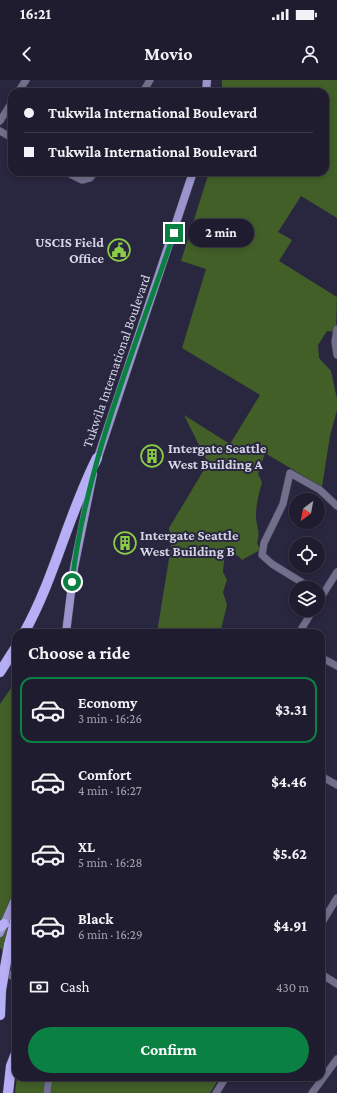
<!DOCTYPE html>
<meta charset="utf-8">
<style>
body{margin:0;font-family:"Crimson Pro",serif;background:#272537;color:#f1f3f6;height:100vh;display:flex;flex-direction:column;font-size:15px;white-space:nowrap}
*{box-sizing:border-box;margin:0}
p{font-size:13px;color:#a1a1aa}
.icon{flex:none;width:22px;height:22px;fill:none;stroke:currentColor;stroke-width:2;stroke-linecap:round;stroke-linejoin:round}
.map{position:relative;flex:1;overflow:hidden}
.side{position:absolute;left:12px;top:549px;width:313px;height:452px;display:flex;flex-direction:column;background:#1f1c2f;border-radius:12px;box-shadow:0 2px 6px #0003,0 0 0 1px #3c3a4b}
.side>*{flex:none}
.guide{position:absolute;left:8px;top:8px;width:321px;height:88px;border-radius:12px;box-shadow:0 2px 6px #0003,0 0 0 1px #3c3a4b;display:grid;align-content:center;height:88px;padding:0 16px;background:#1f1c2f}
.needle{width:26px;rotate:212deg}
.buttons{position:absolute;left:289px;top:413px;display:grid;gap:8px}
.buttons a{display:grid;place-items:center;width:36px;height:36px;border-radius:50%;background:#1f1c2f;box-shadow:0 2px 6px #0003,0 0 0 1px #3c3a4b;font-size:20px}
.end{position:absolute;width:18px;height:18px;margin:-9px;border:5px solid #0b8043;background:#fff;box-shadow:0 0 0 2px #fff}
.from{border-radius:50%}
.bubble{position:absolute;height:28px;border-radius:14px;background:#1f1c2f;box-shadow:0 2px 6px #0003,0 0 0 1px #3c3a4b;font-size:13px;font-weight:700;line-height:28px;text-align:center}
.guide b{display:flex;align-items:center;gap:14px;height:38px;font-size:15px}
.guide b+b{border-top:1px solid #3c3a4b}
.guide i{width:10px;height:10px;background:#f1f3f6}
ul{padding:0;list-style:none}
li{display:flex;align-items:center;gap:12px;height:66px;margin:0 8px 6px;padding:0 8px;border:2px solid transparent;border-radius:12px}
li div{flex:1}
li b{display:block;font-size:15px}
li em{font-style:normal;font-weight:700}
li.selected{border-color:#0b8043}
li>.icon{width:36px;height:36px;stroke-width:1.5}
h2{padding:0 16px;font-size:18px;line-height:48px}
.pay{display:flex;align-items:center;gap:10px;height:44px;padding:0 16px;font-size:15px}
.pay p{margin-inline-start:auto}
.primary-button{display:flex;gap:8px;margin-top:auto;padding:8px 16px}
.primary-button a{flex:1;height:46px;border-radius:24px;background:#0b8043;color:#fff;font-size:16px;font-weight:700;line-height:46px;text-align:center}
.status{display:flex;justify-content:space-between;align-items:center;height:28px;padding:0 20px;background:#1f1c2f;direction:ltr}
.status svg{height:11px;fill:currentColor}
header{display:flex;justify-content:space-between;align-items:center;height:52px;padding:0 16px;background:#1f1c2f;font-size:18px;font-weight:700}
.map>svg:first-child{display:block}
.forest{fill:#425f28}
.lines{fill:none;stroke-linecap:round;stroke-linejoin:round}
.minor-casing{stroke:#454257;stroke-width:8}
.major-casing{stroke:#454257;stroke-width:9}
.highway-casing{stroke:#454257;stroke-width:11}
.minor{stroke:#716f8c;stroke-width:7}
.major{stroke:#9a95cc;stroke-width:8}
.highway{stroke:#b6aff6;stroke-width:10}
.highway-bridge-casing{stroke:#454257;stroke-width:11;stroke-linecap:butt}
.highway-bridge{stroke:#b6aff6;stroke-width:10}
.route{stroke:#0b8043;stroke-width:5}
.labels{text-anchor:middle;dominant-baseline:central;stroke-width:4;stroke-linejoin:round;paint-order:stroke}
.poi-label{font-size:14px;font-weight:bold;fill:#d5d4e5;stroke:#29263f;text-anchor:start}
.street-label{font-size:14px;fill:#d5d4e5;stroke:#29263f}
</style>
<div class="status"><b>16:21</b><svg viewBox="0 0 49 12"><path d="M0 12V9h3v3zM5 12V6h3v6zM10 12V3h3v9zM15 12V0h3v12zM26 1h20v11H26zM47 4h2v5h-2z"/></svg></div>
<header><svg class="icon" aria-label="back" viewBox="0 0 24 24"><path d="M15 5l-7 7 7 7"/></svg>Movio<svg class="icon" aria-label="person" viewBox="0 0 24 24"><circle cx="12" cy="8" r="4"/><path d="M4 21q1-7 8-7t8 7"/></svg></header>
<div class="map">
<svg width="337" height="1013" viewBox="0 0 337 1013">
<rect width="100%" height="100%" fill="#29263f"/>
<path class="forest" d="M222,0h115v138l-36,-22 -23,36 14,8 -13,21 58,36 -1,35 -9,-1 -9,14 1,13 12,13 6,28v11l-7,26 -8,51 -57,-34 -7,21 4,8c-3,12 -6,21 -6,34 0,11 5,15 1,27l3,7 -18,10 -4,-4 -13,-5 -2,21 4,8 -4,12 4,13 -7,28h-63l14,-87 -2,-18 39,-65 -24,-48 46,29 30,-49 -78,-47 24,-79 -25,-8 28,-89h116v-80h-103z
M16,601v289l-5,-4 -11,-19v-243z
M17,997h203l-10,16h-195z"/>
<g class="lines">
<g class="minor-casing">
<path id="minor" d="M18,12l8,-12
M143,12l7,-12
M0,41l12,-19
M0,51l12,7
M66,92l16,8 8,-2 5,-6
M337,249l-2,13 2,13
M303,503l-31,-19 -10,-9 2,-12 19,-39 7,-31 30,17 17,16
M318,522l19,-30
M299,553l14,-23
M322,578l15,8
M321,696l16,9
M321,844l16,-26
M2,889l14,10
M321,894l16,10
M47,1013l2,-16
M216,1013l10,-16
M312,1013l25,-34"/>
</g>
<g class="major-casing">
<path id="major" d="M206,12l1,-12
M96,383l97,-291
M66,553l8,-65 19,-94
M0,853l16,-36"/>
</g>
<g class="highway-casing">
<path id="highway" d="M24,553c31,-56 44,-118 73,-175
M0,592l16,-25
M0,847l4,-3
M9,865l7,-28
M0,935l1,-25
M8,1013l3,-27 5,-13"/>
</g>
<use href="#minor" class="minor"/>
<use href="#major" class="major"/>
<use href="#highway" class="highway"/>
<g class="highway-bridge-casing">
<path id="highway-bridge" d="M1,910l8,-45"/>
</g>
<use href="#highway-bridge" class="highway-bridge"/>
</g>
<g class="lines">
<path class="route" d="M72,502c14,-119 64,-236 102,-349"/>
</g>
<defs>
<g id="civic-ring" transform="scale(1.15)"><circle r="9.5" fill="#29263f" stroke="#8bce46" stroke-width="1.5"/><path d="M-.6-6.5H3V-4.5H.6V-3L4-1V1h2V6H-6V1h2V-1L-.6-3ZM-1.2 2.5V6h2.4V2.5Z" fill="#8bce46"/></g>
<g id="building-ring" transform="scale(1.15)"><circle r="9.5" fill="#29263f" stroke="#8bce46" stroke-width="1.5"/><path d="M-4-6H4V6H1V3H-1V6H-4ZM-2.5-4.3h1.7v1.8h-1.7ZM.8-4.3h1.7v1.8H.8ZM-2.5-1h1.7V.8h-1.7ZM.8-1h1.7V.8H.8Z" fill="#8bce46"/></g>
</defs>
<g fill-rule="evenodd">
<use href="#civic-ring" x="119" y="170"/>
<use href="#building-ring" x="152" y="376"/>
<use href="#building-ring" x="125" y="463"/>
</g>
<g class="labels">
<g class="poi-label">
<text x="104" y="162" text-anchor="end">USCIS Field<tspan x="104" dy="16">Office</tspan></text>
<text x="168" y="368">Intergate Seattle<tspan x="168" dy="16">West Building A</tspan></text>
<text x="140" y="455">Intergate Seattle<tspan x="140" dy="16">West Building B</tspan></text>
</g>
<g class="street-label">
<text transform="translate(116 281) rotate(-71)">Tukwila International Boulevard</text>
</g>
</g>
</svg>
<div class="buttons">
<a><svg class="needle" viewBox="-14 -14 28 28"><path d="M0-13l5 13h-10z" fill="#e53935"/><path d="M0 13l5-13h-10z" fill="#a1a1aa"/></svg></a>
<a><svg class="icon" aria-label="locate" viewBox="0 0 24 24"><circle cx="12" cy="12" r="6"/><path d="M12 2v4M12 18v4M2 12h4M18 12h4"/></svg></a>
<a><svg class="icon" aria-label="layers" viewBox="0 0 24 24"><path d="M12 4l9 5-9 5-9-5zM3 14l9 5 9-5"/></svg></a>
</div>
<i class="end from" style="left:72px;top:502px"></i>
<i class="end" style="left:174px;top:153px"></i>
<div class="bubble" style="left:188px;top:139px;width:66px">2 min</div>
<div class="guide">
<b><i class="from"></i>Tukwila International Boulevard</b>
<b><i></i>Tukwila International Boulevard</b>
</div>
<section class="side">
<h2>Choose a ride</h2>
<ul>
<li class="selected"><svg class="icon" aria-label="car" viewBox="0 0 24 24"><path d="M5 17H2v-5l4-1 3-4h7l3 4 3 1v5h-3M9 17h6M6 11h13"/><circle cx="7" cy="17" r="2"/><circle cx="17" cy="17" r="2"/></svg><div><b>Economy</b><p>3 min · 16:26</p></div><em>$3.31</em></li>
<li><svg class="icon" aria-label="car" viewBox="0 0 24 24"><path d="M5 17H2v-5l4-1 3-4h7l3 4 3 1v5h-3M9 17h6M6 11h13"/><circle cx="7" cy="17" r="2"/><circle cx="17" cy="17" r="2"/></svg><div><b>Comfort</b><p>4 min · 16:27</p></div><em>$4.46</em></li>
<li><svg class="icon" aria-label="car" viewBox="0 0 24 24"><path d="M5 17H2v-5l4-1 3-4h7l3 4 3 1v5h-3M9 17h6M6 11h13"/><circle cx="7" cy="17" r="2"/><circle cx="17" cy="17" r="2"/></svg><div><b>XL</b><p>5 min · 16:28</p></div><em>$5.62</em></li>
<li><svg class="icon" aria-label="car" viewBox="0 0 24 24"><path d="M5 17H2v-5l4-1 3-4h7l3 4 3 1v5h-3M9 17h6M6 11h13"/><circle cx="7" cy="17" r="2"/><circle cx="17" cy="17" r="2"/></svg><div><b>Black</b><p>6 min · 16:29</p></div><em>$4.91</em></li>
</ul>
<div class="pay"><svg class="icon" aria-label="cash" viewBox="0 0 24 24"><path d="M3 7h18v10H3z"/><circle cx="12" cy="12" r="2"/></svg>Cash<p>430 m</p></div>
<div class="primary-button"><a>Confirm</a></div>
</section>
</div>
